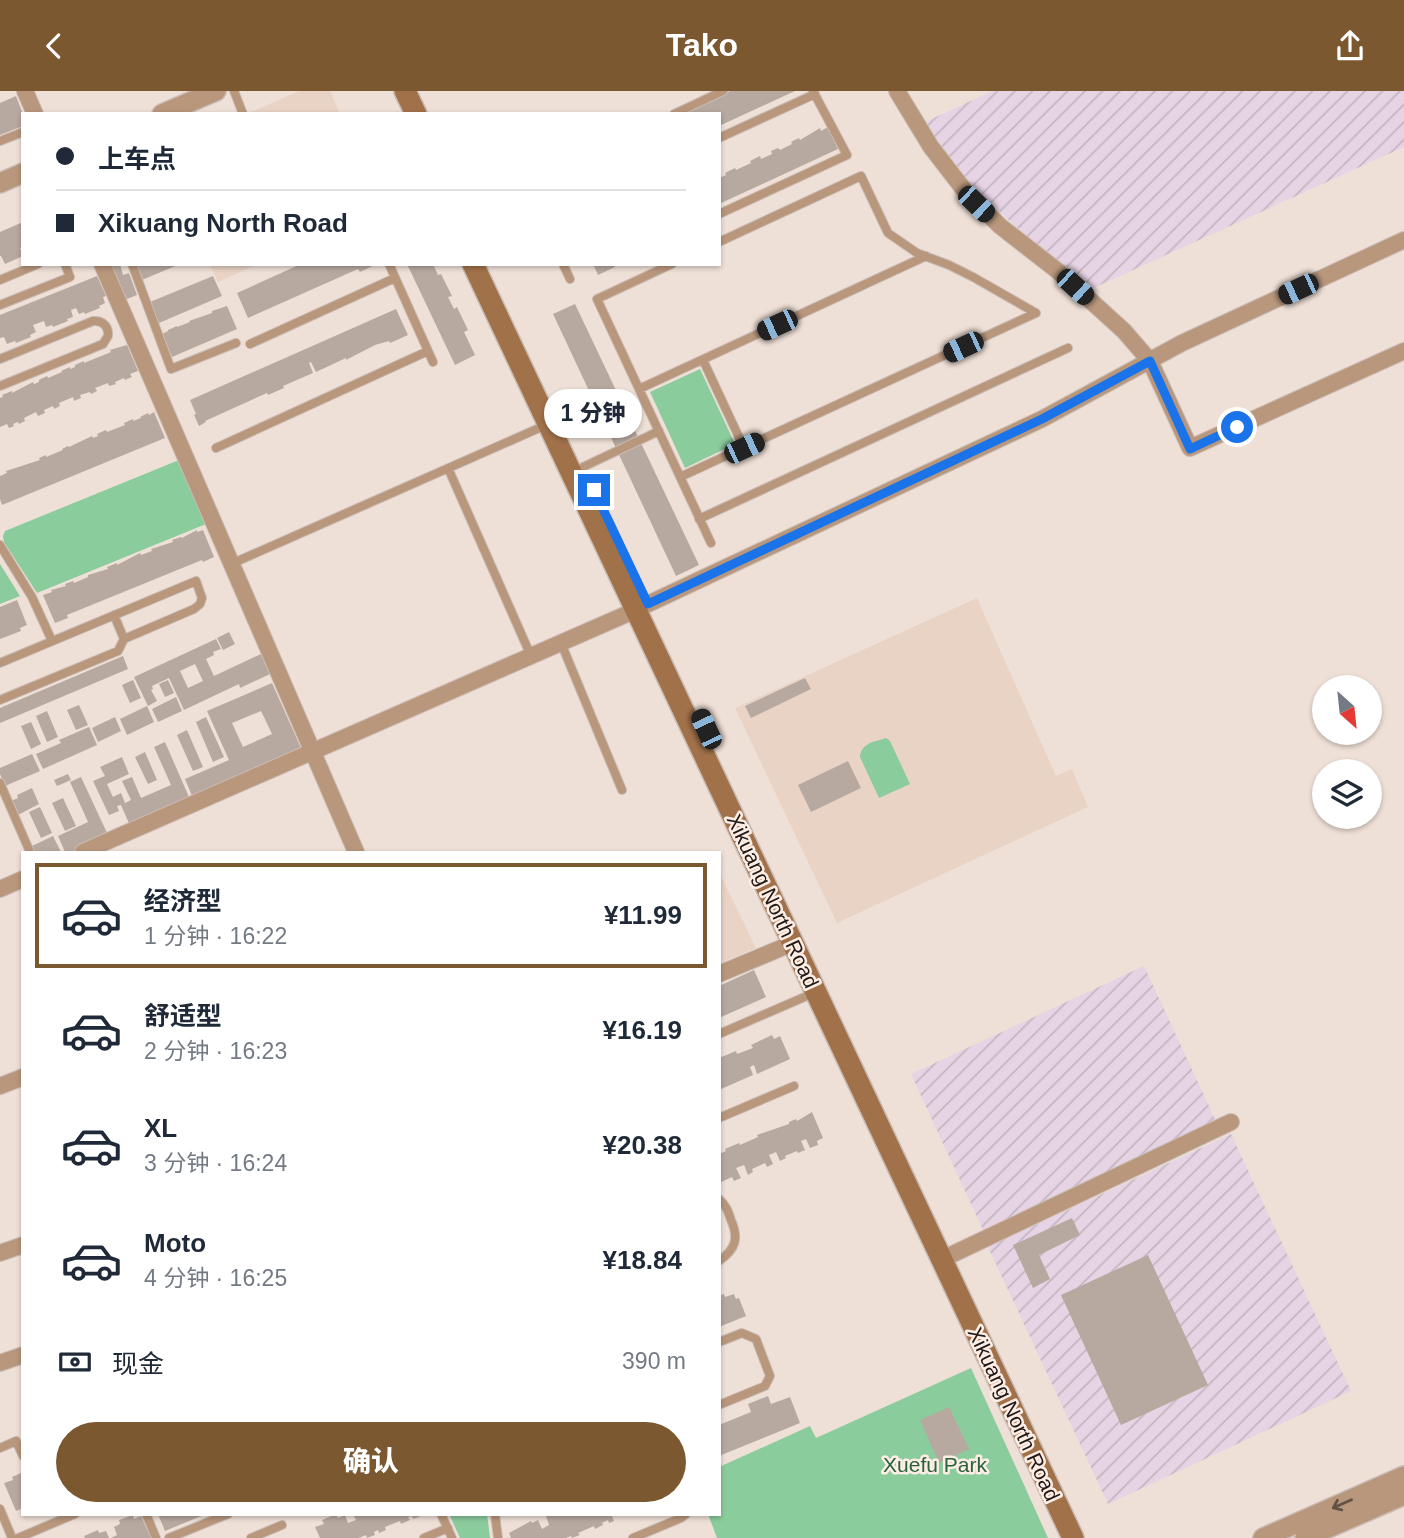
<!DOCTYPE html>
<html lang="zh">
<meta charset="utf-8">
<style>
body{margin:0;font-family:Helvetica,"Noto Sans SC",sans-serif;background:#f2f2f3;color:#1f2937;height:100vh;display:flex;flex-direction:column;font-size:26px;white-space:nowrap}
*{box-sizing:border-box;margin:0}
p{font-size:23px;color:#747a83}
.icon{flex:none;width:38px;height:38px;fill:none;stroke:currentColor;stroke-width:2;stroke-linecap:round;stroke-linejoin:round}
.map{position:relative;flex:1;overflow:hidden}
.panel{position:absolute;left:21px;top:760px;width:700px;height:665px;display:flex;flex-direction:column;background:#fff;border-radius:0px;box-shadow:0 2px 5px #0004}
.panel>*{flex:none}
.banner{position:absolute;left:21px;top:21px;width:700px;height:154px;border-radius:0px;box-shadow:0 2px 5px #0004;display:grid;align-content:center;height:154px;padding:0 35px;background:#fff}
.needle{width:46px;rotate:153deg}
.tools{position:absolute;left:1312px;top:584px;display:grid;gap:14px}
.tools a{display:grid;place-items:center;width:70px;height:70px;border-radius:50%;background:#fff;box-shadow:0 2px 5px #0004;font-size:35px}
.end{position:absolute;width:32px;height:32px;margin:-16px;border:9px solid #1a73e8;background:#fff;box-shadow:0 0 0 4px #fff}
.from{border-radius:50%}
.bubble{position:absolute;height:49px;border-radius:24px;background:#fff;box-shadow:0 2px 5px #0004;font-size:23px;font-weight:800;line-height:49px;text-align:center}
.car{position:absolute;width:21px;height:42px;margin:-21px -10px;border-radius:9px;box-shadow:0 0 5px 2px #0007;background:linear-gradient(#222 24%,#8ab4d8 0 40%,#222 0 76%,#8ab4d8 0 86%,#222 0)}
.banner b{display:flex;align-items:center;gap:24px;height:66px;font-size:26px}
.banner b+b{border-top:2px solid #e0e1e3}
.banner i{width:18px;height:18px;background:#1f2937}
ul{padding:12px 0 0;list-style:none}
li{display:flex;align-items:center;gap:21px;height:105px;margin:0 14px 10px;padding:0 21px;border:4px solid transparent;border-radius:0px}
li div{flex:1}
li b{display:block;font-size:26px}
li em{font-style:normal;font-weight:800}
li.active{border-color:#7b5830}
li>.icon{width:63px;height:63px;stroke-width:1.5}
.pay{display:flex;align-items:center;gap:18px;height:77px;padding:0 35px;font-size:26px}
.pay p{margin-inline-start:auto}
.primary-button{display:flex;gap:14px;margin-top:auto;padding:14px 35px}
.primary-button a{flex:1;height:80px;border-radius:42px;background:#7b5830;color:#fff;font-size:28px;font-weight:800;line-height:80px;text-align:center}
header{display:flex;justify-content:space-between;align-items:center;height:91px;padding:0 35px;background:#7b5830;color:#fff;font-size:32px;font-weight:800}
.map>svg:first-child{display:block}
.built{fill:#e9d3c5}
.industrial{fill:url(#industrial-furrows)}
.green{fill:#8bcc9d}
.building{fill:#b7a9a0;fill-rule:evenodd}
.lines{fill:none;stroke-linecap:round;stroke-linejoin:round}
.service-casing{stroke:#cabcb4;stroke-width:10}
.minor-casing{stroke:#cabcb4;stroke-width:18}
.tertiary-casing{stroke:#cabcb4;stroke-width:22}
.secondary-casing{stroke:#cabcb4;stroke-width:24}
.service{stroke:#b9977d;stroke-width:8}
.minor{stroke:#b9977d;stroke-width:16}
.tertiary{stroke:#b9977d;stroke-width:19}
.secondary{stroke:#a1714a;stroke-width:21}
.oneway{stroke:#645244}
.route{stroke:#1a73e8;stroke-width:9}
.labels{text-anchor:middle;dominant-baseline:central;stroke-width:5;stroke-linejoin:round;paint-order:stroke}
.street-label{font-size:21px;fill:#1f1916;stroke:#fdede4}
.park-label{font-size:21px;fill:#27643c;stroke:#fdede4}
</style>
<header><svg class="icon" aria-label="back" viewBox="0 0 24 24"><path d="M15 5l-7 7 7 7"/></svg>Tako<svg class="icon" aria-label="share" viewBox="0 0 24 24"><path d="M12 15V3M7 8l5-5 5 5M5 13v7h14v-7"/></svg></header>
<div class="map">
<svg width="1404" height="1447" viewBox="0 0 1404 1447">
<defs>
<pattern id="industrial-furrows" width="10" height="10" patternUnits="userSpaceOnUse" patternTransform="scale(1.75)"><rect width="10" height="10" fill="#e6d3e3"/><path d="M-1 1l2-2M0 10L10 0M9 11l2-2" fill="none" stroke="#c5b5c2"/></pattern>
</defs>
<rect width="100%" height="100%" fill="#efe0d7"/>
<path class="built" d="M299,0h31l10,23h-93z
M210,173h48l-40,18z
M977,507l79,178 16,-7 16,38 -251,116 -102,-215z
M719,781l37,76 -37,16z"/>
<path class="industrial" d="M992,0h412v56l-315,143 -125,-109 -39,-59z
M1144,875l72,155 -233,109 -72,-156z
M1231,1043l120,257 -243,113 -120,-257z"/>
<path class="green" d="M700,278l35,75 -50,24 -35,-76z
M179,369l27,64 -169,69 -33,-51 -1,-6 2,-5z
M0,473l20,32 -20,8z
M886,647l4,3 20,43 -31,14 -19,-41c1,-14 14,-15 26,-19z
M971,1277l77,170h-331l-9,-24h11v-47l91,-41 6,12z
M449,1423h38l3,24h-30z"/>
<path class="building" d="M730,0h65l-76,35v-12h-38z
M16,5l7,18v12l-23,9v-32z
M828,36l10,22 -119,55v-26l7,-3 -1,-2 10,-5 1,2 15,-7 -1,-2 10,-5 1,3 11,-5 -1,-3 7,-3 2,2 12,-6 -1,-2 8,-4 1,2 20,-12 1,3z
M23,131v25l-3,1 3,8 -18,8 -4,-8h-1v-24z
M105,173h15l3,11 6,-2 8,22 -18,7z
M135,173h45l-38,16z
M301,173h76l-17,8 -2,-3 -110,49 -11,-25z
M407,173h26l5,11 3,-1 11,22 -4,1 6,12 3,-2 11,23 -4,2 11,23 -20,10z
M593,173h21l1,3 -17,8z
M97,185l9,20 -3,1 2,6 -6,3 1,2 -15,6 -1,-2 -5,2 -3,-6 -5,2 2,7 -6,2 1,2 -15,6 -1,-2 -6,2 -2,-6 -11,4 3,7 -6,3 1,2 -15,6 -1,-2 -8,3 -3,-7 -4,1v-23z
M213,185l9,20 -63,27 -9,-21z
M575,213l124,261 -23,11 -123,-262z
M227,215l10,23 -65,28 -10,-23 6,-3v-1l9,-4v1l13,-5 -1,-1 23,-8v-2z
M396,218l12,26 -18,8 -1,-2 -14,4 -29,15v-2l-30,14 -5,-10 -2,1 4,10 -30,13 1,2 -16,7 -1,-2 -62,28 1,1 -7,4 -5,-11 2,-1 -6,-14z
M127,254l11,26 -8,3 2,3 -7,3 -1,-2 -9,4 1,2 -7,2 -1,-3 -13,5 2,3 -6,3 -1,-2 -10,3 1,3 -7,3 -1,-4 -14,6 1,3 -6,3 -1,-3 -9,4 1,3 -7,3 -2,-4 -12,6 1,3 -6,3 -1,-2 -5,2 1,2 -5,2 -2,-4 -7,3v-29l3,-1 -1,-2 10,-4v2l21,-11 1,2 5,-2v-2l8,-4 1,2 14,-6 -1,-1 9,-4v2l5,-2v-2l9,-4v2l27,-11 -1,-2z
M154,321l11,26 -163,67 -2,-6v-23l7,-3 -1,-2 34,-11 -1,-2 7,-3v2l17,-7 -1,-1 6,-3 1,1 23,-11 1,2 5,-2 -1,-2 9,-4 1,2 18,-7 -1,-2 9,-4v2l8,-3 -1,-1 8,-4 1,2z
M197,439v2l6,-2 11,27 -11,5 -1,-2 -135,55 1,3 -13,5 -12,-28 9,-3 -1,-2 15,-4 -1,-2 8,-3 1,2 14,-6v-2l20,-6 -1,-2 10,-4v2l23,-12 1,2 11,-4 -1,-2 22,-7 -1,-2 9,-3 1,1z
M17,509l10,25 -7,3 1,3 -21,8v-32z
M229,541l6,12 -12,6 -6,-12z
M216,548l5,10 -8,3 1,3 -8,4 8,17 47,-22 9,20 -30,14 -1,-4 -55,26 -15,-32 -17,8 1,3 -2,1 6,11 -9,5 -14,-29zM195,573l8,17 -15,7 -8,-17z
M123,565l5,13 -128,54v-15z
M805,587l6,11 -60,29 -6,-12z
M133,589l8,18 -11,5 -8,-18z
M168,589l6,13 -9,4 -6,-13z
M272,592l29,65 -109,48 -7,-17 44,-19 -22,-49zM261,620l11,23 -29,13 -11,-24z
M176,606l6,14 -24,11 -6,-13z
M79,614l9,20 -12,5 -9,-20z
M147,615l7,16 -27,13 -7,-16z
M47,620l11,26 -11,5 -11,-26z
M115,626l6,14 -23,11 -6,-14z
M206,626l18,40 -11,5 -17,-40z
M31,631l10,22 -10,5 -10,-23z
M89,636l8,18 -54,24 -7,-15 25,-11 -2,-3z
M187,639l16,37 -10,4 -16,-36z
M165,651l24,55 -58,31 -10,-23 -4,1 2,5 -10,4 -16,-34 12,-5 -5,-9 22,-10 7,17 -22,10 6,13 8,-4 4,10 6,-3 -9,-19 10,-4 9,21 30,-13 -17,-38z
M145,661l12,28 -9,4 -13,-27z
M32,663l8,17 -35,15 -5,-12v-6z
M848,670l13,27 -50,24 -13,-27z
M68,683l3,6 -14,6 -3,-6z
M81,686l27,58 -37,17h-6l-7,-16 30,-14 -18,-40z
M32,697l7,16 -21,11 -7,-14 7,-3 -1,-3z
M63,707l13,28 -11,5 -13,-28z
M40,716l12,26 -11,5 -12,-26z
M53,745l8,16h-26l-3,-6z
M754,879l12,27 -47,21v-32z
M772,944l2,4 6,-3 10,23 -33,15 -3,-9 -4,2 3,8 -34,15v-32l17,-7 1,3 16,-6 -2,-3z
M812,1021l11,26 -6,3 1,4 -8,3 -4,-9 -5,2 4,9 -7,3 -1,-2 -12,5 1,2 -6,3 -4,-9 -7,3 4,9 -6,3 -2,-4 -13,6 1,3 -5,3 -4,-10 -8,3 5,10 -7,3 -2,-4 -13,6v-29l7,-3 -1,-2 14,-6 1,2 18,-8 -1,-2 32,-11v-2l7,-3 1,2z
M1072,1127l8,17 -41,20 11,24 -17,9 -20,-43z
M1148,1164l60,130 -87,40 -60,-130z
M724,1203l1,3 9,-3 2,5 3,-1 7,18 -27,11v-31z
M768,1305l3,8 19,-7 10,26 -81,33v-31l32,-13 -3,-8z
M949,1316l20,42 -30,14 -19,-43z
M23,1381v36l-7,3 -12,-28 9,-3 -1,-3z
M158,1423h48l-41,17z
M336,1423l2,4 7,-3 3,8 8,-3 -3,-6h67l1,2 -8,3 -1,-3 -4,1 2,3 -9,4 -1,-3 -15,6 1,3 -7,3 -1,-3 -4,2 1,3 -8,3 -1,-3 -7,3h-39l-5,-11 9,-3 -2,-4z
M552,1423h59l3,7 -5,2 -1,-3 -6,3 1,2 -8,4 -1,-3 -16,7 2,2 -8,3 -1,-2 -5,2h-55l-2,-5 22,-12 1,2 6,-3 4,9 7,-4 -3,-9z
M133,1424l1,4 7,-3 10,22h-40l6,-3 -3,-8 6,-3 -1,-4z
M98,1439l1,3 7,-2 3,7h-24l-1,-2z"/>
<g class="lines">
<g class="service-casing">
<path id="service" d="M234,0l9,23
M674,23l49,-23
M719,47l96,-44
M0,50l23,-9
M719,123l128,-59 -34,-64
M719,151l142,-66 27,57 29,20 32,12 24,12 63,36
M132,173l39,105 65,-26
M389,173l44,98
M563,173l7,15
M672,173l-75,35 114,244
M0,189l38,-16
M0,214l70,-28 -5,-13
M250,253l145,-66
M0,268l93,-38c10,-1 16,6 15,15l-5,8 -103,42
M703,269l41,88
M639,298l287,-133
M216,357l212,-97
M583,376l76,-36
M448,377l83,188
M680,386l356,-164
M699,428l369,-171
M0,454l32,52 20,44
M231,473l315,-139
M114,524l10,24
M561,552l61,147
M0,572l196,-82 6,17 -2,6 -6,5 -70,30 -6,12 -118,49
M0,692l30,69
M719,943l97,-42
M719,1027l75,-32
M719,1108c7,6 9,12 12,21 8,18 5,29 -12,41
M719,1251l23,-9 14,6 14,37 -5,10 -46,19
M0,1357l16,-7 7,15
M0,1418l12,29
M146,1423l10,24
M441,1423l11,24
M495,1423l3,24
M18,1447l57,-24
M169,1447l59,-24
M251,1447l31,-13
M424,1447l24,-10
M633,1447l48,-20 5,-4"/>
</g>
<g class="minor-casing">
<path id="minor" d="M25,0l10,23
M897,0l34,56 34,44 35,35 59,46 65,59 26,30 40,87 214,-97
M102,173l254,588
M648,513l394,-185 140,-76 222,-103
M83,761l553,-242
M0,798l23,-10
M719,883l74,-31
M0,995l23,-9
M0,1162l23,-8
M953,1163l278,-132
M0,1272l23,-8"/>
</g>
<g class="tertiary-casing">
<path id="tertiary" d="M162,23l54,-23
M0,92l23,-10
M1263,1447l141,-62
M1305,1447l99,-43"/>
</g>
<g class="secondary-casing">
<path id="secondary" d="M405,0l11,23
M473,173l600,1274"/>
</g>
<use href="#service" class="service"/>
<use href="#minor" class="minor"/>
<use href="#tertiary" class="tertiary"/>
<use href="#secondary" class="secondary"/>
</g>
<defs><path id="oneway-shaft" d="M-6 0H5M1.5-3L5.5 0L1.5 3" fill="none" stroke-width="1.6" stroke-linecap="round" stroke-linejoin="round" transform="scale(1.75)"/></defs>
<use class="oneway" href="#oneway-shaft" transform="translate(1342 1413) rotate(156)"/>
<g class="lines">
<path class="route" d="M594,399l54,114 394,-185 108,-58 40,88 47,-22"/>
</g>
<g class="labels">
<g class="street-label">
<text transform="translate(773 810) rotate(65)">Xikuang North Road</text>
<text transform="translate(1014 1323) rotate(65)">Xikuang North Road</text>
</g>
<g class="park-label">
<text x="935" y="1373">Xuefu Park</text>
</g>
</g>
</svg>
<div class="tools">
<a><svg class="needle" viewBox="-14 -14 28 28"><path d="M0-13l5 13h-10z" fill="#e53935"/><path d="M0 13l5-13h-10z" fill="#747a83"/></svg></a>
<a><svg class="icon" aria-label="layers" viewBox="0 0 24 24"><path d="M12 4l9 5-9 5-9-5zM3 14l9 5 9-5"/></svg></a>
</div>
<i class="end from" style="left:1237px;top:336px"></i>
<i class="end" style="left:594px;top:399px"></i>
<div class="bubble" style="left:544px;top:298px;width:98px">1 分钟</div>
<i class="car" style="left:976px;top:113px;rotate:134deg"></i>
<i class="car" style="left:1075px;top:196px;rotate:132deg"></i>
<i class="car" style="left:1298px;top:198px;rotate:245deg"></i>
<i class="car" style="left:777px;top:234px;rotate:245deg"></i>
<i class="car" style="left:963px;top:256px;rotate:245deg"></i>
<i class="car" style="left:744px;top:357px;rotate:65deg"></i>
<i class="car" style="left:706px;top:638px;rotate:335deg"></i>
<div class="banner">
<b><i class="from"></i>上车点</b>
<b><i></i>Xikuang North Road</b>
</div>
<section class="panel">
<ul>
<li class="active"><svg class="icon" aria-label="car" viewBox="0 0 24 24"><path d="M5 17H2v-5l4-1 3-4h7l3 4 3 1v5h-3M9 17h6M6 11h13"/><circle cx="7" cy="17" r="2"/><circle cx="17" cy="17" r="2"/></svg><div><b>经济型</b><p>1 分钟 · 16:22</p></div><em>¥11.99</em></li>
<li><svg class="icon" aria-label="car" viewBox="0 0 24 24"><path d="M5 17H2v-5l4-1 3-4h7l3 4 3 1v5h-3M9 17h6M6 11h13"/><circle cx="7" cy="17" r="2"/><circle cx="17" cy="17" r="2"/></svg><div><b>舒适型</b><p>2 分钟 · 16:23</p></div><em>¥16.19</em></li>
<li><svg class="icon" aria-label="car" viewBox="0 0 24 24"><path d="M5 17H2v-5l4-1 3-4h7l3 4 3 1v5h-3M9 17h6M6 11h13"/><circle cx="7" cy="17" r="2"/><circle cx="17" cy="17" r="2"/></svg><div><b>XL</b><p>3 分钟 · 16:24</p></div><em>¥20.38</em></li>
<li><svg class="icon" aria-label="car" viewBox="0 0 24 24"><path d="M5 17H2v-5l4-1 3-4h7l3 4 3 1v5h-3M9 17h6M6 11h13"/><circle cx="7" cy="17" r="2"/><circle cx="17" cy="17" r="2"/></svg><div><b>Moto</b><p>4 分钟 · 16:25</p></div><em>¥18.84</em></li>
</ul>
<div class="pay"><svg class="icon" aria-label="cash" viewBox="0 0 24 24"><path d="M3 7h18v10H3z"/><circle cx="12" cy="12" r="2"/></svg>现金<p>390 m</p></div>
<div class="primary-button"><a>确认</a></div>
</section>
</div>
